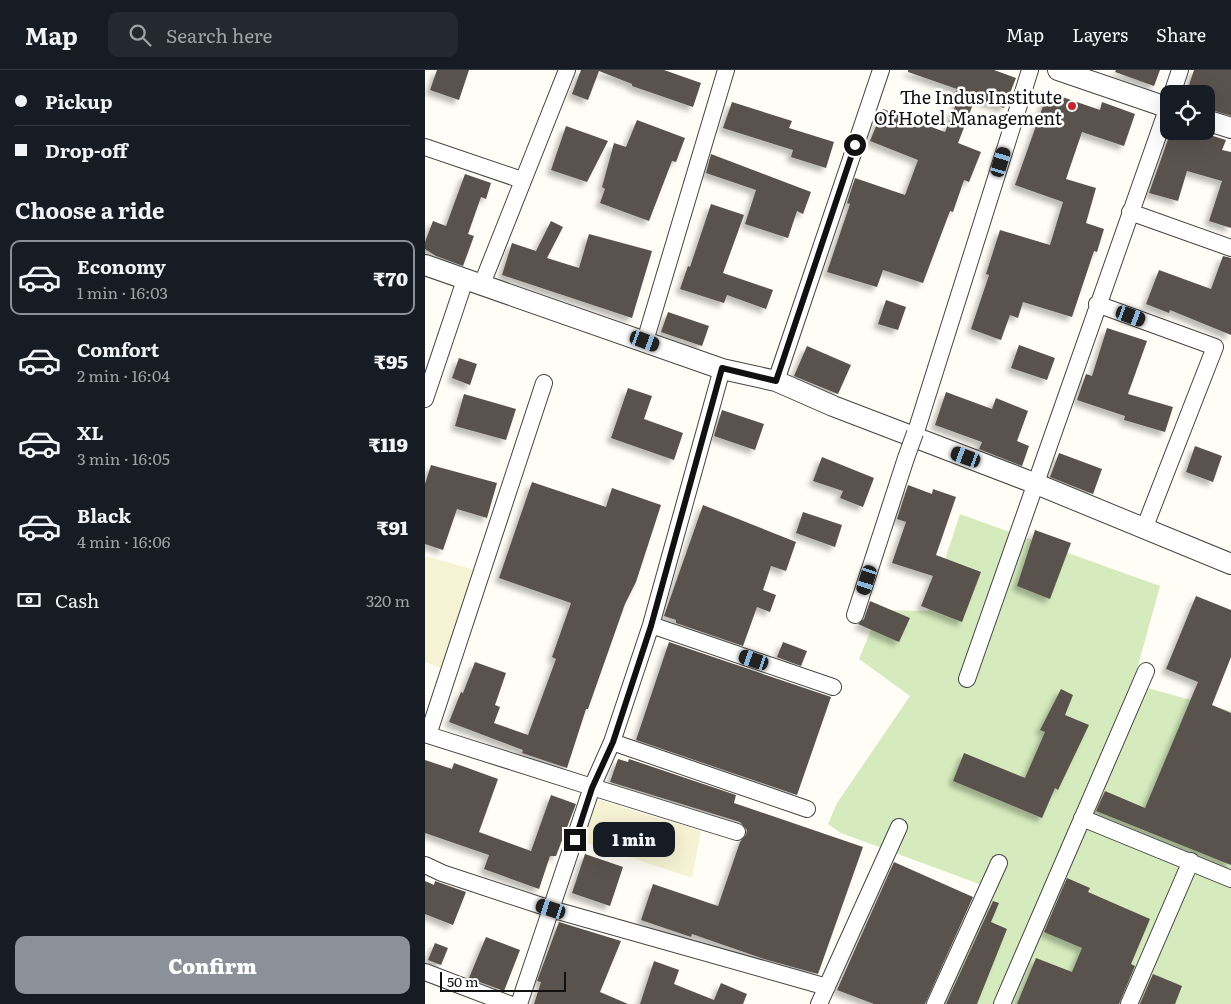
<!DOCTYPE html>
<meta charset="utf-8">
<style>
body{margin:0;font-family:Literata,serif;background:#242831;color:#f1f3f6;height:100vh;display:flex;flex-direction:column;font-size:19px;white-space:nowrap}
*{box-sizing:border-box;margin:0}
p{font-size:16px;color:#9ea1a6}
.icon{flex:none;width:28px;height:28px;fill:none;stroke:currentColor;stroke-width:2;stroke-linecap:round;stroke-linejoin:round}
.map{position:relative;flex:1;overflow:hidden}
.drawer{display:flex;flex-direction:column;background:#171b24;width:425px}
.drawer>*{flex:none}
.guide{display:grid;align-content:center;height:110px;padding:0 15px;background:#171b24}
.buttons{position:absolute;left:735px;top:15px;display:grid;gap:10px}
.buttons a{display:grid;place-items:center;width:55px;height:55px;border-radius:10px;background:#171b24;box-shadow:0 5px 20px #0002;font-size:25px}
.scale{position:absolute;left:15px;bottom:12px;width:126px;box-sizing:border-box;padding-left:5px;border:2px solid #111;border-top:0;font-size:14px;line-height:18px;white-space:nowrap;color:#111;-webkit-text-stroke:4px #fff;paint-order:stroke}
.end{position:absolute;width:22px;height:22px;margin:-11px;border:6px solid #111;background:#fff;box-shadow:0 0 0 2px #fff}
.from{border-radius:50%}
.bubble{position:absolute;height:35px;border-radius:10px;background:#171b24;box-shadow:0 5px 20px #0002;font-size:16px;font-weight:800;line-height:35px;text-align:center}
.car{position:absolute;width:15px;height:30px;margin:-15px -8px;border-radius:6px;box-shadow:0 0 4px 1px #0007;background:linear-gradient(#222 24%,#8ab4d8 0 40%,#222 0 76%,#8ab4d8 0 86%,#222 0)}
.guide b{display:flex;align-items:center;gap:18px;height:48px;font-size:19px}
.guide b+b{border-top:1px solid #363941}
.guide i{width:12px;height:12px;background:#f1f3f6}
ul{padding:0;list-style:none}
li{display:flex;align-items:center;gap:15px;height:75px;margin:0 10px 8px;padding:0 5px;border:2px solid transparent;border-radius:10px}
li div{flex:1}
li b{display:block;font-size:19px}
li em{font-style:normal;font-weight:800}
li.active{border-color:#8c9099}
li>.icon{width:45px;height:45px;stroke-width:1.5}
h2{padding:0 15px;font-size:22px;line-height:60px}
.pay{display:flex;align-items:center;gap:12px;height:55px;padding:0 15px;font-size:19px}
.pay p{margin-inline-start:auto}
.action{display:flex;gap:10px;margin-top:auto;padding:10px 15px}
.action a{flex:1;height:58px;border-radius:10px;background:#8c9099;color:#fff;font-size:20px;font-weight:800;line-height:58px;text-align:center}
header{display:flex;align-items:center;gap:30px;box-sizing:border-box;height:70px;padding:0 25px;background:#171b24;border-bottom:1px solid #363941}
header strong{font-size:24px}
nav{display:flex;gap:28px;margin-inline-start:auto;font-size:18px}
.search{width:350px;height:45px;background:#242831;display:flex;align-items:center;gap:12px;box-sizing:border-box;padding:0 18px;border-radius:10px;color:#9ea1a6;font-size:19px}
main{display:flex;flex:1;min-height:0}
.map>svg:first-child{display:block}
.farmland{fill:#f6f3d4}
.green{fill:#d5ebbd}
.building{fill:#5a524d;filter:url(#shadow)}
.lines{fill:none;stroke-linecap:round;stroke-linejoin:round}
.minor-casing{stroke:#444;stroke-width:18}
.tertiary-casing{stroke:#444;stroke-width:22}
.minor{stroke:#fff;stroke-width:16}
.tertiary{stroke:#fff;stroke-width:20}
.minor-bridge-casing{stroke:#444;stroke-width:18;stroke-linecap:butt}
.minor-bridge{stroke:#fff;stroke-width:16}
.route{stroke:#111;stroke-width:6}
.poi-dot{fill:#c4262e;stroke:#fff;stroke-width:2}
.labels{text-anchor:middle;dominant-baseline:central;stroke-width:5;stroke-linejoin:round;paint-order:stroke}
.poi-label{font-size:18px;fill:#111;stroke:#fff;text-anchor:end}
</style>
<header>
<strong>Map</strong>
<div class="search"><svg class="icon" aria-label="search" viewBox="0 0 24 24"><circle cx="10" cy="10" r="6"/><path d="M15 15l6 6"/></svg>Search here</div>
<nav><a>Map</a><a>Layers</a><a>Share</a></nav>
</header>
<main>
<section class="drawer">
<div class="guide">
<b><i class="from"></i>Pickup</b>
<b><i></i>Drop-off</b>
</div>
<h2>Choose a ride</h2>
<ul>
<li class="active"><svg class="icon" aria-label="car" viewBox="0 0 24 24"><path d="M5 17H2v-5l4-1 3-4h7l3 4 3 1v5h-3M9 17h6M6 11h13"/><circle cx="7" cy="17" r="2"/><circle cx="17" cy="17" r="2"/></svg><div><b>Economy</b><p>1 min · 16:03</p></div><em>₹70</em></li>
<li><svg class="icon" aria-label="car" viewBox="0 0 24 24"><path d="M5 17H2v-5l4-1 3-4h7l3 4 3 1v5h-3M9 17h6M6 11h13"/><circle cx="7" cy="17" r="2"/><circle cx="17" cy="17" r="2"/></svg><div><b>Comfort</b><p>2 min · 16:04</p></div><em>₹95</em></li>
<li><svg class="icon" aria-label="car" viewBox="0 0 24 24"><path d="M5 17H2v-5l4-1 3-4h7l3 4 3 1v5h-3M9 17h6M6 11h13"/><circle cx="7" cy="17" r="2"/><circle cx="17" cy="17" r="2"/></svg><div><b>XL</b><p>3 min · 16:05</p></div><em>₹119</em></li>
<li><svg class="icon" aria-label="car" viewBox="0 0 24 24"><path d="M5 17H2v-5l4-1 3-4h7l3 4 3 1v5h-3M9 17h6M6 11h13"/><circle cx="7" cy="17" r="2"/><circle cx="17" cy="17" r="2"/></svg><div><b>Black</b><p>4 min · 16:06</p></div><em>₹91</em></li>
</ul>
<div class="pay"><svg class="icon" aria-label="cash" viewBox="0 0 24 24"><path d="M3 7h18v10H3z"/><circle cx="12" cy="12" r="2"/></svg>Cash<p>320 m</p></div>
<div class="action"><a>Confirm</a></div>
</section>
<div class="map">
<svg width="806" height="934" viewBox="0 0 806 934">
<defs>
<filter id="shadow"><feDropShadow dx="-4.5" dy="4.5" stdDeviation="2.5" flood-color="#0004"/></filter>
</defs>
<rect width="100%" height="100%" fill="#fffdf5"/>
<path class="farmland" d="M0,486l50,14 -32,99 -18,-7z
M171,729l105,32 -9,47 -111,-37z"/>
<path class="green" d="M535,444l200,72 -27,98 98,27v293h-299l50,-119 -141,-52 -13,-9 9,-21 73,-107 -51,-37 20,-49 49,1z"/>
<path class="building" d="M12,0h32l-10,30 -29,-10z
M156,0h83l37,13 -8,24 -61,-21v-2l-33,-13 -11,29 -16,-6z
M483,0h86l22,8 -12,30 -29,-9 -17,44 23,9 -12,30 -5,-2 -11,32 -3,-1 -27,72 -40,-13 -6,17 -50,-15 23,-68 -3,-1 8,-25 50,17 13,-35 -48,-19 13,-32 62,23 15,-38 -4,-2 1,-3 -49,-17z
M691,0h44l-6,16 -39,-14z
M769,0h37v46l-25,-8v-14h-20z
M623,22l52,18 2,-8 33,12 -11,32 -42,-14 -16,47 30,9 -10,35 18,6 -7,23 -3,-1 -22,66 -49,-15 -5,16 -8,-3 -9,25 -30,-11 18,-54 -3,-1 14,-44 50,15 13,-43 -48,-17z
M307,32l60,19 -3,7 45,14 -8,26 -35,-11 2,-7 -70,-22z
M212,50l48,18 -9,24 -4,-1 -23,60 -49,-18 5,-14 -3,-2 12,-44 12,4z
M141,56l42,15 -21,41 -36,-12z
M746,61h26l29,9 -4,10 9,2v76l-22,-7 13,-40 -35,-10 -9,30 -29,-8z
M286,84l100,38 -8,22 -6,-3 -9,27 -43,-14 11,-34 -50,-17z
M40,104l26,9 -5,16 -5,-2 -13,37 6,2 -11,30 -27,-10 -11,-7v-7l8,-21 13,5z
M286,134l33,11 -21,58 50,17 -7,19 -39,-14 -3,8 -44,-14 8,-23 2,1z
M126,151l12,6 -16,31 32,10 10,-34 63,17 -20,67 -130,-43 10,-32 24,8z
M798,186l8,2v77l-61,-25 -1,3 -23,-9 13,-34 52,19z
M461,230l20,7 -8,23 -20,-6z
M243,242l41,14 -7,20 -41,-14z
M682,258l40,13 -19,53 45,13 -8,25 -41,-12 1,-4 -48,-16 9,-26 6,2z
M594,275l36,13 -8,22 -36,-12z
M382,276l44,19 -13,29 -44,-18z
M34,288l18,6 -7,21 -18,-7z
M203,318l24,8 -8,23 39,14 -9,27 -63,-22z
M521,322l46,17 4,-11 32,13 -11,30 12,5 -7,20 -43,-17 3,-7 -47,-17z
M39,324l52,15 -10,31 -51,-14z
M297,340l42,14 -9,26 -41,-14z
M770,376l27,10 -9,26 -27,-10z
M634,383l43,16 -9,25 -43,-17z
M397,387l52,21 -11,29 -23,-9 3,-7 -30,-10z
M6,395l66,18 -10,35 -30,-9 -14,41 -18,-6v-60z
M107,412l74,25 6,-19 49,17 -25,77 -11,22 -37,105h-2l-19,59 -45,-15 1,-3 -74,-28 12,-30 2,1 12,-31 31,11 -11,32 5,2 -6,16 34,12 28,-76 -4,-2 19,-54 -72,-25z
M483,415l24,9 1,-5 23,8 -20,58 45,17 -19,50 -41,-16 12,-30 -41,-13 14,-41 -9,-3z
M278,435l93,37 -10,29 -15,-5 -8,24 13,5 -6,17 -13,-5 -14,39 -67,-23v-3l-12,-4z
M378,442l39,13 -7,22 -39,-14z
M610,460l36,13 -21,56 -33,-13z
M771,526l35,14v47l-19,48 19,8v152l-135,-54 9,-20 40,17 53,-126 -32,-13z
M445,531l40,17 -11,24 -41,-18 6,-5z
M244,572l162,55 -34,98 -161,-55z
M358,572l24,9 -6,15 -24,-9z
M636,619l12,6 -8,20 24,10 -31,65 -3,-2 -13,30 -89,-37 11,-28 61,25 20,-46 -5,-2z
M193,689l10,3 1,-3 107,36 -2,8 129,44 -45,127 -54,-15 -72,-25 -1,3 -50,-17 12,-36 65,22 22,-64 6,-7 1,-5 -7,-8 -130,-40z
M0,690l27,9 2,-6 44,16 -19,53 52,19 20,-56 25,9 -20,52h-6l-11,33 -55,-20 5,-14 -64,-22z
M160,784l38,13 -13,39 -38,-13z
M469,792l79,35 -48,107h-51l-37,-14z
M642,808l23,10 -2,4 62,27 -19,45 4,2 -16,38h-102l19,-46 36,14 10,-24 -38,-16z
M0,811l9,4 1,-4 31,11 -13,33 -28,-11z
M568,831l6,2 -8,19 16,7 -30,75h-31z
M134,852l62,19 -21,51 28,12h-94l7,-22 -4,-1z
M61,867l34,13 -16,41 -35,-13z
M10,873l13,5 -7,17 -13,-5z
M229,891l25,9 -5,14 40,16 7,-17 26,11 -4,10h-103z
M728,904l29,12 -7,18h-35z"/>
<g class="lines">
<g class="minor-casing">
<path id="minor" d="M747,24l8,-24
M0,77l97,33
M705,142l101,36
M57,214l85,-214
M672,234l118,43 -71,182
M220,271l81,-271
M351,311l105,-311
M0,329l40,-119
M489,368l116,-368
M430,545l51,-157
M226,555l182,62
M542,609l202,-575
M0,664l167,53 20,-45 39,-117 71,-256
M3,665l116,-352
M187,672l195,67
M657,748l149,61
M0,795l17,8 109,36 276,78
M0,902l84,32
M94,934l73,-217 145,45
M394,934l80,-177
M510,934l64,-141
M577,934l144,-333
M704,934l62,-143"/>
</g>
<g class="tertiary-casing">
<path id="tertiary" d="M633,0l111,38
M781,50l25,8
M0,195l297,104 54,12 57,25 201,77 197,81"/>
</g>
<use href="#minor" class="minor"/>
<use href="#tertiary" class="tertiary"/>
<g class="minor-bridge-casing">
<path id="minor-bridge" d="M481,388l9,-25"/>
</g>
<use href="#minor-bridge" class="minor-bridge"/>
</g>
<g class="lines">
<path class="route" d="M150,770l17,-52 21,-46 38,-116 71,-258 54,13 79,-236"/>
</g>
<circle class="poi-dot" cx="647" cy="36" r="5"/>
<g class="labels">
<g class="poi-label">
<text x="637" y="26">The Indus Institute<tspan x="637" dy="21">Of Hotel Management</tspan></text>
</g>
</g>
</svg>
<div class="buttons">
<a><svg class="icon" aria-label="locate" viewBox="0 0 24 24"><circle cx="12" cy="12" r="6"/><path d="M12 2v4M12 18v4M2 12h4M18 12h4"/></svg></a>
</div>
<div class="scale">50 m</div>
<i class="end from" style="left:430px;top:75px"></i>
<i class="end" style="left:150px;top:770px"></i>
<div class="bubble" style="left:168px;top:752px;width:82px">1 min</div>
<i class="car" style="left:576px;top:92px;rotate:17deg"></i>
<i class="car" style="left:706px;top:246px;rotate:110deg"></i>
<i class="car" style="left:220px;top:271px;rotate:110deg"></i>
<i class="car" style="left:541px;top:387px;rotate:290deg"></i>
<i class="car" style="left:442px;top:510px;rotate:198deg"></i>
<i class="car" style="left:329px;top:590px;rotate:289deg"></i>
<i class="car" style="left:126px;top:839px;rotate:288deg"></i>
</div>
</main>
